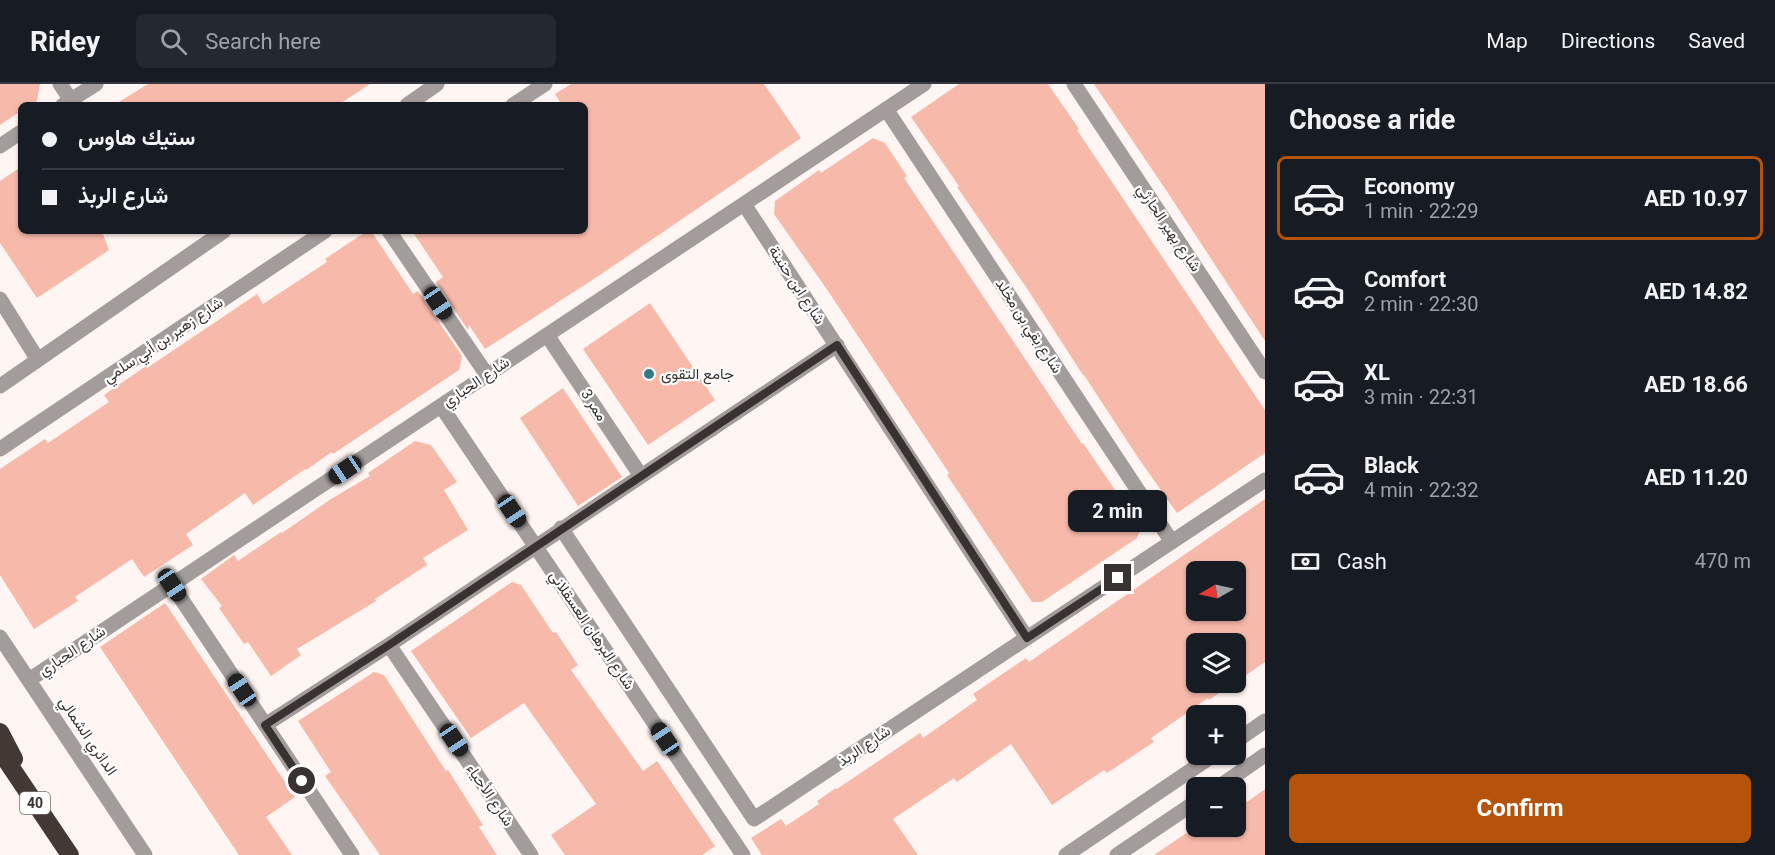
<!DOCTYPE html>
<meta charset="utf-8">
<style>
body{margin:0;font-family:Roboto,Vazirmatn,sans-serif;background:#242831;color:#f1f3f6;height:100vh;display:flex;flex-direction:column;font-size:22px;white-space:nowrap}
*{box-sizing:border-box;margin:0}
p{font-size:20px;color:#9ea1a6}
.icon{flex:none;width:33px;height:33px;fill:none;stroke:currentColor;stroke-width:2;stroke-linecap:round;stroke-linejoin:round}
.map{position:relative;flex:1;overflow:hidden}
.details{display:flex;flex-direction:column;background:#171b24;width:510px}
.details>*{flex:none}
.top-card{position:absolute;left:18px;top:18px;width:570px;height:132px;border-radius:9px;box-shadow:0 2px 4px #0004;display:grid;align-content:center;height:132px;padding:0 24px;background:#171b24}
.needle{width:39px;rotate:261deg}
.controls{position:absolute;left:1186px;top:477px;display:grid;gap:12px}
.controls a{display:grid;place-items:center;width:60px;height:60px;border-radius:9px;background:#171b24;box-shadow:0 2px 4px #0004;font-size:30px}
.end{position:absolute;width:27px;height:27px;margin:-14px;border:8px solid #383331;background:#fff;box-shadow:0 0 0 3px #fff}
.from{border-radius:50%}
.bubble{position:absolute;height:42px;border-radius:9px;background:#171b24;box-shadow:0 2px 4px #0004;font-size:20px;font-weight:700;line-height:42px;text-align:center}
.car{position:absolute;width:18px;height:36px;margin:-18px -9px;border-radius:8px;box-shadow:0 0 4px 2px #0007;background:linear-gradient(#222 24%,#8ab4d8 0 40%,#222 0 76%,#8ab4d8 0 86%,#222 0)}
.top-card b{display:flex;align-items:center;gap:21px;height:57px;font-size:22px}
.top-card b+b{border-top:2px solid #363941}
.top-card i{width:15px;height:15px;background:#f1f3f6}
ul{padding:0;list-style:none}
li{display:flex;align-items:center;gap:18px;height:84px;margin:0 12px 9px;padding:0 12px;border:3px solid transparent;border-radius:9px}
li div{flex:1}
li b{display:block;font-size:22px}
li em{font-style:normal;font-weight:700}
li.selected{border-color:#b45309}
li>.icon{width:54px;height:54px;stroke-width:1.5}
h2{padding:0 24px;font-size:27px;line-height:72px}
.pay{display:flex;align-items:center;gap:15px;height:66px;padding:0 24px;font-size:22px}
.pay p{margin-inline-start:auto}
.cta{display:flex;gap:12px;margin-top:auto;padding:12px 24px}
.cta a{flex:1;height:69px;border-radius:9px;background:#b45309;color:#fff;font-size:24px;font-weight:700;line-height:69px;text-align:center}
header{display:flex;align-items:center;gap:36px;box-sizing:border-box;height:84px;padding:0 30px;background:#171b24;border-bottom:2px solid #363941}
header strong{font-size:28px}
nav{display:flex;gap:33px;margin-inline-start:auto;font-size:21px}
.search{width:420px;height:54px;background:#242831;display:flex;align-items:center;gap:15px;box-sizing:border-box;padding:0 21px;border-radius:9px;color:#9ea1a6;font-size:22px}
main{display:flex;flex:1;min-height:0}
.map>svg:first-child{display:block}
.building{fill:#f6b9aa;fill-rule:evenodd}
.lines{fill:none;stroke-linecap:round;stroke-linejoin:round}
.minor{stroke:#a29c9a;stroke-width:15}
.highway{stroke:#443835;stroke-width:18}
.route{stroke:#383331;stroke-width:8}
.poi-dot{fill:#347987;stroke:#fff;stroke-width:2}
.labels{text-anchor:middle;dominant-baseline:central;stroke-width:4.5;stroke-linejoin:round;paint-order:stroke}
.shield{fill:#fff;stroke:#74706f;stroke-width:1.5}
.shield-label{font-size:14px;font-weight:bold;fill:#383331}
.street-label{font-size:15px;fill:#383331;stroke:#fff}
.poi-label{font-size:15px;fill:#383331;stroke:#fff;text-anchor:start}
</style>
<header>
<strong>Ridey</strong>
<div class="search"><svg class="icon" aria-label="search" viewBox="0 0 24 24"><circle cx="10" cy="10" r="6"/><path d="M15 15l6 6"/></svg>Search here</div>
<nav><a>Map</a><a>Directions</a><a>Saved</a></nav>
</header>
<main>
<div class="map">
<svg width="1265" height="771" viewBox="0 0 1265 771">
<rect width="100%" height="100%" fill="#fff5f3"/>
<path class="building" d="M0,0h40l-3,17 -6,4h-10v6l-21,14z
M148,0h222l-32,21h-224z
M571,0h193l37,54 -204,139 -112,72 -16,-24 -1,5 -32,-48 7,-5 -31,-46h173v-126h-23l-7,-11z
M959,0h89l31,45 -2,1 188,280v43l-88,60 -38,-54 -55,-84h-1l-55,-85 -71,-103 2,-1 -48,-69z
M1094,0h171v257l-99,-151z
M873,54l12,5 22,33 -3,2 178,266 1,-1 58,85 -4,10 -95,64h-10l-85,-127 2,-2 -121,-182 -54,-77 1,-13 44,-31 2,3z
M21,83v64h81l7,19 -72,48 -37,-55v-62z
M367,147h4l42,63 5,-3 44,65 -3,14 -126,84 -1,-2 -26,18 -1,-1 -52,36 -8,-12 -59,41 7,11 -49,32 -12,-18 -57,38 3,4 -44,28 -34,-54v-106l45,-30 3,4 61,-41 -5,-7 45,-31 1,2 107,-72 6,10 64,-42 -2,-3z
M650,219l65,97 -67,45 -65,-96z
M563,304l59,89 -44,29 -58,-88z
M415,357l16,4 26,37 -13,8 24,40 -45,28 4,7 -52,34 1,2 -79,48 4,6 -30,21 -23,-34 -4,2 -25,-36 3,-2 -21,-27 33,-24 4,6 43,-29 1,1 49,-34 39,-23 -2,-3z
M1265,415v163l-29,20v-38h-39v38h38l-26,18 -1,-2 -57,40 3,4 -47,31 -3,-3 -52,35 -41,-61 -54,38 -3,-4 -61,41 25,36h-156l-11,-17 30,-19 5,7 33,-22 -2,-3 19,-13 1,1 83,-56 3,5 54,-38 -4,-6 53,-36 3,4zM1197,488h39v38h-39z
M512,498l9,3 32,48 3,-1 22,33 -7,5 72,101 14,-10 58,85 -13,9h-137l-14,-20 45,-31 -72,-101 -53,35 -60,-87z
M165,519l130,194 -29,20 26,38h-53l-139,-208z
M374,588l10,3 62,96 2,-1 35,55 -4,2 18,28h-117l-55,-79 6,-4 -33,-51z
M1236,703l11,15 18,-13v66h-111l43,-29h39z"/>
<g class="lines">
<path class="minor" d="M60,0l11,16
M1074,0l191,288
M63,21l33,-21
M407,21l30,-21
M513,21l32,-21
M886,25l286,433
M0,62l21,-14
M744,120l283,434
M389,147l98,144
M0,215l38,61
M547,251l94,141
M0,302l224,-155
M441,322l302,449
M0,365l325,-218
M561,444l193,291 511,-339
M172,501l180,270
M0,553l145,218
M389,561l142,210
M29,596l895,-596
M265,641l124,-80 448,-300
M1236,657l29,-20
M1217,704l48,-33
M1066,771l149,-101
M1117,771l80,-54"/>
<path class="highway" d="M0,648l14,27
M0,667l70,104"/>
</g>
<g class="lines">
<path class="route" d="M302,697l-37,-56 124,-80 448,-300 190,293 91,-60"/>
</g>
<circle class="poi-dot" cx="649" cy="290" r="6"/>
<g class="labels">
<rect class="shield" x="20" y="708" width="30" height="22" rx="4.5"/>
<g class="shield-label">
<text x="35" y="719">40</text>
</g>
<g class="street-label">
<text transform="translate(1169 144) rotate(56)">شارع بهير الحارثي</text>
<text transform="translate(797 201) rotate(57)">شارع ابن حنينة</text>
<text transform="translate(1029 242) rotate(57)">شارع بقي بن مخلد</text>
<text transform="translate(163 256) rotate(-34)">شارع زهير بن أبي سلمي</text>
<text transform="translate(476 298) rotate(-34)">شارع الحباري</text>
<text transform="translate(594 321) rotate(57)">ممر 3</text>
<text transform="translate(592 546) rotate(56)">شارع البرهان العسقلاني</text>
<text transform="translate(72 567) rotate(-34)">شارع الحباري</text>
<text transform="translate(88 652) rotate(56)">الدائري الشمالي</text>
<text transform="translate(864 662) rotate(-34)">شارع الربذ</text>
<text transform="translate(490 711) rotate(56)">شارع الأحياء</text>
</g>
<g class="poi-label">
<text x="661" y="290">جامع التقوى</text>
</g>
</g>
</svg>
<div class="controls">
<a><svg class="needle" viewBox="-14 -14 28 28"><path d="M0-13l5 13h-10z" fill="#e53935"/><path d="M0 13l5-13h-10z" fill="#9ea1a6"/></svg></a>
<a><svg class="icon" aria-label="layers" viewBox="0 0 24 24"><path d="M12 4l9 5-9 5-9-5zM3 14l9 5 9-5"/></svg></a>
<a>+</a>
<a>−</a>
</div>
<i class="end from" style="left:302px;top:697px"></i>
<i class="end" style="left:1118px;top:494px"></i>
<div class="bubble" style="left:1068px;top:406px;width:99px">2 min</div>
<i class="car" style="left:438px;top:219px;rotate:146deg"></i>
<i class="car" style="left:345px;top:386px;rotate:236deg"></i>
<i class="car" style="left:512px;top:427px;rotate:146deg"></i>
<i class="car" style="left:172px;top:501px;rotate:146deg"></i>
<i class="car" style="left:242px;top:606px;rotate:326deg"></i>
<i class="car" style="left:665px;top:655px;rotate:326deg"></i>
<i class="car" style="left:454px;top:656px;rotate:146deg"></i>
<div class="top-card">
<b><i class="from"></i>ستيك هاوس</b>
<b><i></i>شارع الربذ</b>
</div>
</div>
<section class="details">
<h2>Choose a ride</h2>
<ul>
<li class="selected"><svg class="icon" aria-label="car" viewBox="0 0 24 24"><path d="M5 17H2v-5l4-1 3-4h7l3 4 3 1v5h-3M9 17h6M6 11h13"/><circle cx="7" cy="17" r="2"/><circle cx="17" cy="17" r="2"/></svg><div><b>Economy</b><p>1 min · 22:29</p></div><em>AED 10.97</em></li>
<li><svg class="icon" aria-label="car" viewBox="0 0 24 24"><path d="M5 17H2v-5l4-1 3-4h7l3 4 3 1v5h-3M9 17h6M6 11h13"/><circle cx="7" cy="17" r="2"/><circle cx="17" cy="17" r="2"/></svg><div><b>Comfort</b><p>2 min · 22:30</p></div><em>AED 14.82</em></li>
<li><svg class="icon" aria-label="car" viewBox="0 0 24 24"><path d="M5 17H2v-5l4-1 3-4h7l3 4 3 1v5h-3M9 17h6M6 11h13"/><circle cx="7" cy="17" r="2"/><circle cx="17" cy="17" r="2"/></svg><div><b>XL</b><p>3 min · 22:31</p></div><em>AED 18.66</em></li>
<li><svg class="icon" aria-label="car" viewBox="0 0 24 24"><path d="M5 17H2v-5l4-1 3-4h7l3 4 3 1v5h-3M9 17h6M6 11h13"/><circle cx="7" cy="17" r="2"/><circle cx="17" cy="17" r="2"/></svg><div><b>Black</b><p>4 min · 22:32</p></div><em>AED 11.20</em></li>
</ul>
<div class="pay"><svg class="icon" aria-label="cash" viewBox="0 0 24 24"><path d="M3 7h18v10H3z"/><circle cx="12" cy="12" r="2"/></svg>Cash<p>470 m</p></div>
<div class="cta"><a>Confirm</a></div>
</section>
</main>
